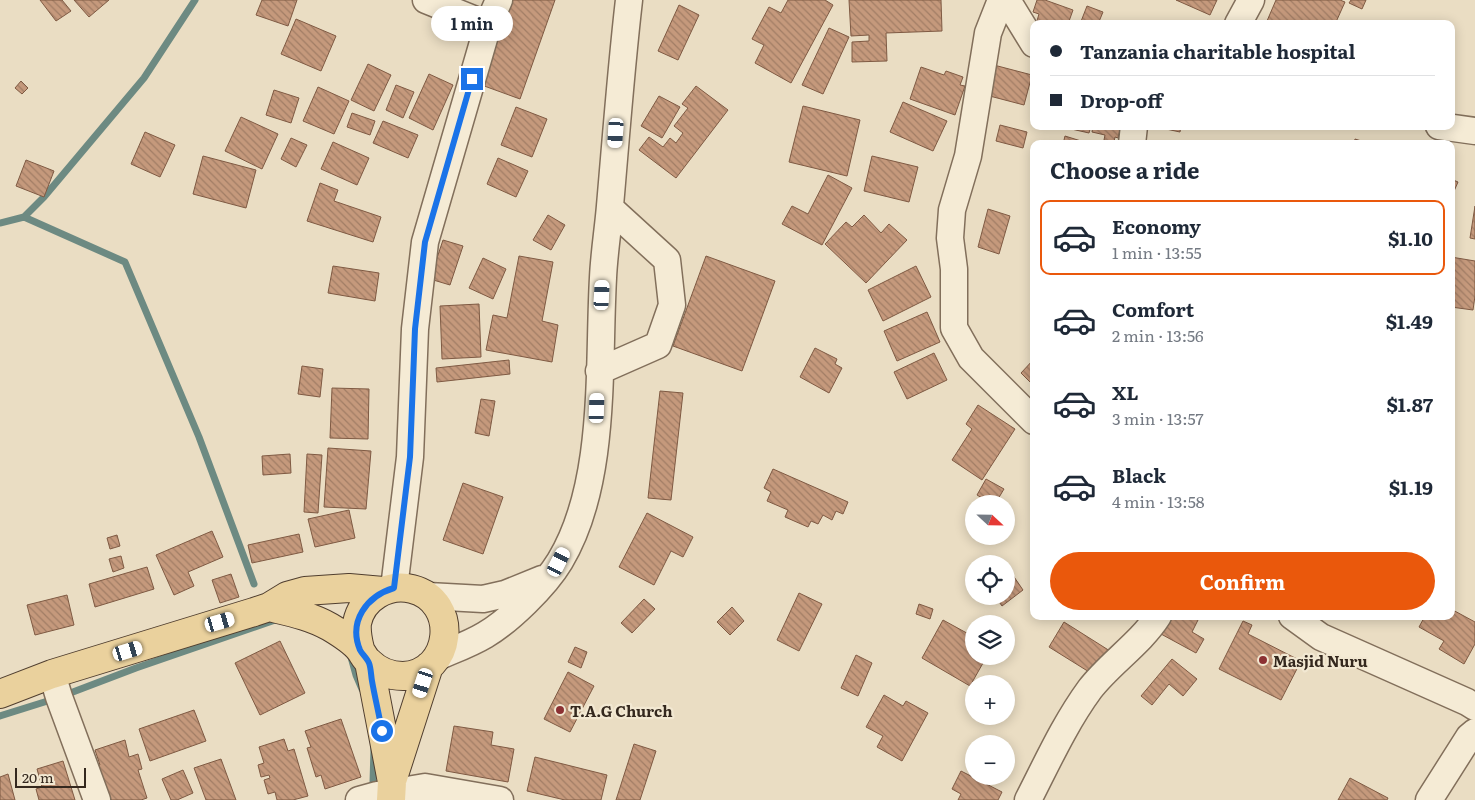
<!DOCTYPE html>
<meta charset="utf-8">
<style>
body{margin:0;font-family:Literata,serif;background:#f2f2f3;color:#1f2937;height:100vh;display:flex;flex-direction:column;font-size:19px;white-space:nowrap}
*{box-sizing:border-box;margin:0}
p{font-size:16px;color:#747a83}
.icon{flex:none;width:28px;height:28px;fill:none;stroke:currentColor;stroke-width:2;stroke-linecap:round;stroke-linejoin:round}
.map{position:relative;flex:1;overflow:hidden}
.sheet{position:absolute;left:1030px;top:140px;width:425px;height:480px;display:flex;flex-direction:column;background:#fff;border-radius:10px;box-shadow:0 2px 12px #0003}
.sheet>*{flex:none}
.hud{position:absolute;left:1030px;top:20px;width:425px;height:110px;border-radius:10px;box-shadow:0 2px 12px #0003;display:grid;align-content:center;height:110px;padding:0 20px;background:#fff}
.needle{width:32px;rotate:112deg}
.tools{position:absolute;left:965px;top:495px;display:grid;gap:10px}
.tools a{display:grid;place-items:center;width:50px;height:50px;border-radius:50%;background:#fff;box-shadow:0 2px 12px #0003;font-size:25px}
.scale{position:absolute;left:15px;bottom:12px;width:71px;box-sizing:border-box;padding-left:5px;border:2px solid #34281e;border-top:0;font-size:14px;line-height:18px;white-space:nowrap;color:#34281e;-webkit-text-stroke:4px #f2e8d2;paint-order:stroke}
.end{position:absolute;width:22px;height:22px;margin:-11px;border:6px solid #1a73e8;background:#fff;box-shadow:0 0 0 2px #fff}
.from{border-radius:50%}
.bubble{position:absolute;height:35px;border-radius:18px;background:#fff;box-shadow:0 2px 12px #0003;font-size:16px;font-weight:700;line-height:35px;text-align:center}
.car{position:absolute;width:15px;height:30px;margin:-15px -8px;border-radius:6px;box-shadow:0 0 4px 1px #0007;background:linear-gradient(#fff 24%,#345 0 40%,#fff 0 76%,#345 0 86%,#fff 0)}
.hud b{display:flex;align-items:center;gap:18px;height:48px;font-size:19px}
.hud b+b{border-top:1px solid #e0e1e3}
.hud i{width:12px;height:12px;background:#1f2937}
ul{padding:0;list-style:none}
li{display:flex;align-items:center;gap:15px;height:75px;margin:0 10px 8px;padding:0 10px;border:2px solid transparent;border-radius:10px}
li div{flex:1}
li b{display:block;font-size:19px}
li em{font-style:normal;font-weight:700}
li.selected{border-color:#ea580c}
li>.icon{width:45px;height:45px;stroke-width:1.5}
h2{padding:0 20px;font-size:22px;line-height:60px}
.cta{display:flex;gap:10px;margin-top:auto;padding:10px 20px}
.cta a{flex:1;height:58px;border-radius:30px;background:#ea580c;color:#fff;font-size:20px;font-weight:700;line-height:58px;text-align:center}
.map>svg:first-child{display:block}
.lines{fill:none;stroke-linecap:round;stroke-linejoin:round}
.stream{stroke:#6d8a82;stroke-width:7}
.building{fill:url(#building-back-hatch);stroke:#7f5a43}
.minor-casing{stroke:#826f5b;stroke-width:29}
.major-casing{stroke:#503e2f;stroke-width:30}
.minor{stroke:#f5ebd5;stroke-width:26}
.major{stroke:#ead19d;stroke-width:28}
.route{stroke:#1a73e8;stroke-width:6}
.poi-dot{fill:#8c3133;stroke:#f2e8d2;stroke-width:2}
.labels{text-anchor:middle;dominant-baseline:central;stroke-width:4.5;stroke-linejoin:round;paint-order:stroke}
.poi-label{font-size:15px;font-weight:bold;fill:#34281e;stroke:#f2e8d2;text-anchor:start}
</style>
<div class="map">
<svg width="1475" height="800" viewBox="0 0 1475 800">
<defs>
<pattern id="building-back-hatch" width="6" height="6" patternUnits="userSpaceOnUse" patternTransform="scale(1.25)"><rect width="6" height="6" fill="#c5997c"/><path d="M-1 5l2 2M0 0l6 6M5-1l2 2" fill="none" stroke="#a17d65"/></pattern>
</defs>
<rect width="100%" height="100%" fill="#eaddc3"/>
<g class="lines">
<path class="stream" d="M24,217l20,-20 100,-119 51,-78
M0,223l24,-6 101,45 74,175 55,147
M351,657l5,18 6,14
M65,695l71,-27 142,-49
M0,716l54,-17
M373,783l1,-35"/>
</g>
<path class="building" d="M40,0h22l9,11 -15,10z
M74,0h35l-20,17z
M262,0h35l-9,26 -32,-11z
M506,0h49l-35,99 -44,-16z
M788,0h37l8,5 -42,78 -36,-20 9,-18 -12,-6 17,-32 12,6z
M849,0h92l1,31 -56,2 1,28 -35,1v-20l17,-1v-6l-18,1z
M1037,0h8l28,10 -5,14h-32l3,-10 -6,-2z
M1176,0h41l-7,15z
M1276,0h64l5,2 -9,20 4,2h-67l-6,-3z
M1351,0h15l-4,9 -13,-6z
M679,5l20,10 -21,45 -20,-9z
M1087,6l16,6 -5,12h-18z
M296,19l40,17 -15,35 -40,-17z
M829,28l20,9 -26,57 -21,-9z
M368,64l23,11 -17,36 -23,-11z
M990,64l42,11 -8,30 -42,-11z
M921,67l23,8 2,-4 17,6 -3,8 5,1 -10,29 -45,-16z
M429,74l24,11 -20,45 -24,-12z
M21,81l7,7 -6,6 -7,-6z
M396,85l18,7 -11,26 -17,-8z
M696,86l32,24 -52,68 -37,-28 10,-13 14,10 7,-9 6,5 7,-10 -9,-7 14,-18 -6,-4z
M318,87l31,14 -15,33 -31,-13z
M274,90l25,8 -8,25 -25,-8z
M659,96l21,11 -18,31 -21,-12z
M903,102l44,19 -14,30 -43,-19z
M803,106l57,14 -13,56 -58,-14z
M516,107l31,12 -15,38 -31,-12z
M352,113l23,8 -5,14 -23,-8z
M241,117l37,17 -16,35 -37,-18z
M383,121l35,14 -10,23 -35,-15z
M1000,125l27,7 -4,16 -27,-7z
M1058,126h33l-2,7z
M1093,126h28l-3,12 -3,-1 -1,5 -10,-2 1,-5 -13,-3z
M1152,126h29l-1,6z
M145,132l30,13 -15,32 -29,-13z
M1065,136l16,5 -1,3h-17z
M291,138l16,7 -11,22 -15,-8z
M1355,139l13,4v1h-14z
M333,142l36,16 -12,27 -36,-16z
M203,156l53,14 -10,38 -53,-14z
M872,156l46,11 -9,35 -45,-11z
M498,158l30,13 -12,26 -29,-13z
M26,160l28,11 -10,26 -28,-11z
M828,175l24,13 -30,57 -40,-21 10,-18 16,8z
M1451,179l7,3 -7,16z
M320,183l18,7 -4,11 47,16 -8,25 -66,-21z
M1475,206v33l-5,-1z
M988,209l22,7 -11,38 -21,-7z
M548,215l17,10 -14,25 -18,-10z
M864,215l17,18 8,-9 18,16 -41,43 -41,-39 21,-22 6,5z
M443,240l20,6 -13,39 -20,-6z
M519,256l34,6 -11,59 16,4 -6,37 -66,-12 7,-35 14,3z
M706,256l69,25 -33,90 -69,-25z
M1451,257l24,4v35l-2,14 -22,-3z
M483,258l23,11 -13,30 -24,-11z
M333,266l46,7 -4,28 -47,-8z
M916,266l15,31 -48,24 -15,-31z
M479,304l2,53 -39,2 -2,-53z
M927,312l13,30 -43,19 -13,-30z
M815,348l22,11 -2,5 7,4 -13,25 -29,-16z
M934,353l13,27 -40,19 -13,-27z
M1034,359v27l-13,-13z
M509,360l1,14 -73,8 -1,-14z
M302,366l21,3 -3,28 -22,-3z
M332,388l37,1 -1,50 -38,-1z
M660,391l23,2 -12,107 -23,-2z
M481,399l14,2 -6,35 -14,-3z
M978,405l37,24 -33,51 -30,-20 20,-31 -6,-5z
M328,448l43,3 -5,58 -42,-2z
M290,454l1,19 -28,2 -1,-19z
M307,454l15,1 -4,58 -14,-1z
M773,469l75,33 -5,12 -7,-3 -4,9 -9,-5 -5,9 -7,-3 -3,6 -23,-10 3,-7 -21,-9 4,-9 -7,-4z
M986,479l18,10 -9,15h-3l-15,-9z
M463,483l40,14 -20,57 -40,-14z
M349,510l6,28 -40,9 -7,-28z
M647,513l46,24 -10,20 -12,-6 -17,34 -35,-18z
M212,531l11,26 -35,15 6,14 -20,9 -18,-40z
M299,534l4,18 -51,11 -4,-18z
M117,535l3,11 -10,3 -3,-11z
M121,556l3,12 -11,4 -4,-13z
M147,567l7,22 -59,18 -6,-23z
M1008,568l15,22 -21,16 -7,-10h11v-26z
M231,574l8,23 -19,6 -8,-23z
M799,593l23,11 -23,47 -22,-11z
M67,595l7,30 -39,10 -8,-30z
M644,599l11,10 -23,24 -11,-10z
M919,604l14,5 -3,10 -14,-5z
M732,607l12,14 -14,14 -13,-13z
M1451,609l24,13v22l-11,20 -25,-15 5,-8 -25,-14 6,-11h26z
M1171,616h29l-8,16 12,7 -8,14 -35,-19z
M943,620l31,17v19h13l-17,30 -48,-28z
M1243,621l9,4 -4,9 53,27 -20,39 -62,-31z
M1064,622l46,29 -16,24 -45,-28z
M280,641l25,52 -45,22 -25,-52z
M575,647l12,5 -6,16 -13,-6z
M856,655l16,8 -14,33 -17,-8z
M1172,659l25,20 -14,17 -14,-12 -17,21 -11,-9z
M568,672l26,14 -24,46 -26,-13z
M884,695l19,11 3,-5 22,12 -26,48 -25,-14 6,-11 -17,-9z
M194,710l12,31 -56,20 -11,-32z
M341,719l20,58 -36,12 -4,-14 -5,2 -9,-29 4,-1 -6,-16z
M454,726l39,6 -2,13 23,4 -6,33 -62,-11z
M284,739l4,12 6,-2 14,47 -15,4h-16l-2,-8 -7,2 -4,-14 6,-2 -1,-3 -8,2 -3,-12 6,-2 -5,-16z
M125,740l4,17 9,-3 4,15 -4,1 9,28 -6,2h-30l-2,-6 -4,2 -9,-30 4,-1 -5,-15z
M634,744l22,7 -16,49h-24z
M535,757l72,18 -6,25h-36l-38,-9z
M221,759l15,41h-30l-12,-32z
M63,761l12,39h-36l-3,-11 6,-2 -5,-18z
M183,770l10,23 -16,7h-6l-9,-21z
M961,771l41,21 -4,8h-40l3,-6 -9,-5z
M8,774l7,26h-15v-23z
M1350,778l38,20 -1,2h-49z"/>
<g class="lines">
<g class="minor-casing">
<path id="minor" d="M426,0l62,25
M1001,0l-13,33 -20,123 -16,54 -2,28 4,31v59l17,30 63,63
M1007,0l27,44
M1238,24l13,-24
M1439,126l36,5
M1132,144l2,-18
M599,371l59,-26 14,-40 -5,-45 -57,-52
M394,588l16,-131 5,-128 10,-87 63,-217 11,-25
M428,596l55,3 22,-5 37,-15
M1292,616l29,21 146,65 8,5
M437,657c16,-7 33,-13 48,-22 24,-14 60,-49 75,-74 47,-78 38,-194 43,-283 1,-24 5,-48 7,-72 6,-69 11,-137 19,-206
M52,674l7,23 38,103
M359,800l18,-5 48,-8 75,13
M1028,800c19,-37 37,-77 62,-111 20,-26 50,-45 68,-73
M1429,800l40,-63 6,-5"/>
</g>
<g class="major-casing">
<path id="major" d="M269,607c21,5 42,9 61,20 10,6 23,14 30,23 3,4 5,9 9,12 9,9 21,14 34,14 50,-2 57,-75 9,-87 -24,-6 -50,9 -55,34 -1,9 1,18 3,26
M369,662l23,120 -1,18
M0,694l52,-20 202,-62 15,-5 18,-11 18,-5 44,-3 34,3
M393,778l36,-112"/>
</g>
<use href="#minor" class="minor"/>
<use href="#major" class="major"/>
</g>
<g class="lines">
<path class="route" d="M382,731c-3,-17 -7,-33 -10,-50 -1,-5 -1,-13 -3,-18 -2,-5 -7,-9 -9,-13 -12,-29 7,-54 34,-62l16,-131 5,-128 10,-87 47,-163"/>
</g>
<g class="poi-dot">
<circle cx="1263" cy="660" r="5"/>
<circle cx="560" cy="710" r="5"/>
</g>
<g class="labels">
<g class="poi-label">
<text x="1273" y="660">Masjid Nuru</text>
<text x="570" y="710">T.A.G Church</text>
</g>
</g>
</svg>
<div class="tools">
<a><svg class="needle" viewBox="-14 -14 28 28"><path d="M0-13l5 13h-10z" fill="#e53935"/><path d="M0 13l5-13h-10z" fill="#747a83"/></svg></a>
<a><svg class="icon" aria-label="locate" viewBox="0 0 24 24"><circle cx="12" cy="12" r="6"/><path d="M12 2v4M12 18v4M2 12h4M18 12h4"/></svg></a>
<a><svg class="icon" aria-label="layers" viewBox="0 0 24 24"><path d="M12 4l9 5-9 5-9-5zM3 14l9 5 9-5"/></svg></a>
<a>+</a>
<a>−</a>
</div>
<div class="scale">20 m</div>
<i class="end from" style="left:382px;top:731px"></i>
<i class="end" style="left:472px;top:79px"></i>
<div class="bubble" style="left:431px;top:6px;width:82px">1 min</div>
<i class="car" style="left:616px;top:133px;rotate:184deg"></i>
<i class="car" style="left:602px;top:295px;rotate:3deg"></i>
<i class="car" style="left:597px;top:408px;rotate:2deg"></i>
<i class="car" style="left:559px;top:562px;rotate:27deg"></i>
<i class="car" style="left:220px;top:622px;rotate:74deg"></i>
<i class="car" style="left:128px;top:651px;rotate:73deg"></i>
<i class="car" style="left:423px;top:683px;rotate:198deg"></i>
<div class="hud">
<b><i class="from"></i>Tanzania charitable hospital</b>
<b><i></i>Drop-off</b>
</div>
<section class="sheet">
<h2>Choose a ride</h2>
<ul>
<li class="selected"><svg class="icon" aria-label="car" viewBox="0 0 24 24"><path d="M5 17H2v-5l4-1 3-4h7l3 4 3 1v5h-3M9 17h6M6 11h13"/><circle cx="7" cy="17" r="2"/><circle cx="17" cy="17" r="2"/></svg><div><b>Economy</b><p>1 min · 13:55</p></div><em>$1.10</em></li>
<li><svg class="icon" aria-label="car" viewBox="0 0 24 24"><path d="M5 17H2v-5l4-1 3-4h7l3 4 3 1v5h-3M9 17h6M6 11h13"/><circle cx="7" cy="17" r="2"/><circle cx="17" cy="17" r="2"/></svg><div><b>Comfort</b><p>2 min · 13:56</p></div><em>$1.49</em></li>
<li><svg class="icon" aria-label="car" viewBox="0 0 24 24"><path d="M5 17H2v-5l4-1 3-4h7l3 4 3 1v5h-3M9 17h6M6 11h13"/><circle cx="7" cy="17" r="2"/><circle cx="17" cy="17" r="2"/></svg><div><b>XL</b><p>3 min · 13:57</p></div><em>$1.87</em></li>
<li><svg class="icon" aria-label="car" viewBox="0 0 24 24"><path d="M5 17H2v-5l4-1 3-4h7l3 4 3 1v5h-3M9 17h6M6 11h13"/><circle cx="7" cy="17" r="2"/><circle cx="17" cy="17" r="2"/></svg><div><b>Black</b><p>4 min · 13:58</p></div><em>$1.19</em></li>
</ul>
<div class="cta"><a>Confirm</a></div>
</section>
</div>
